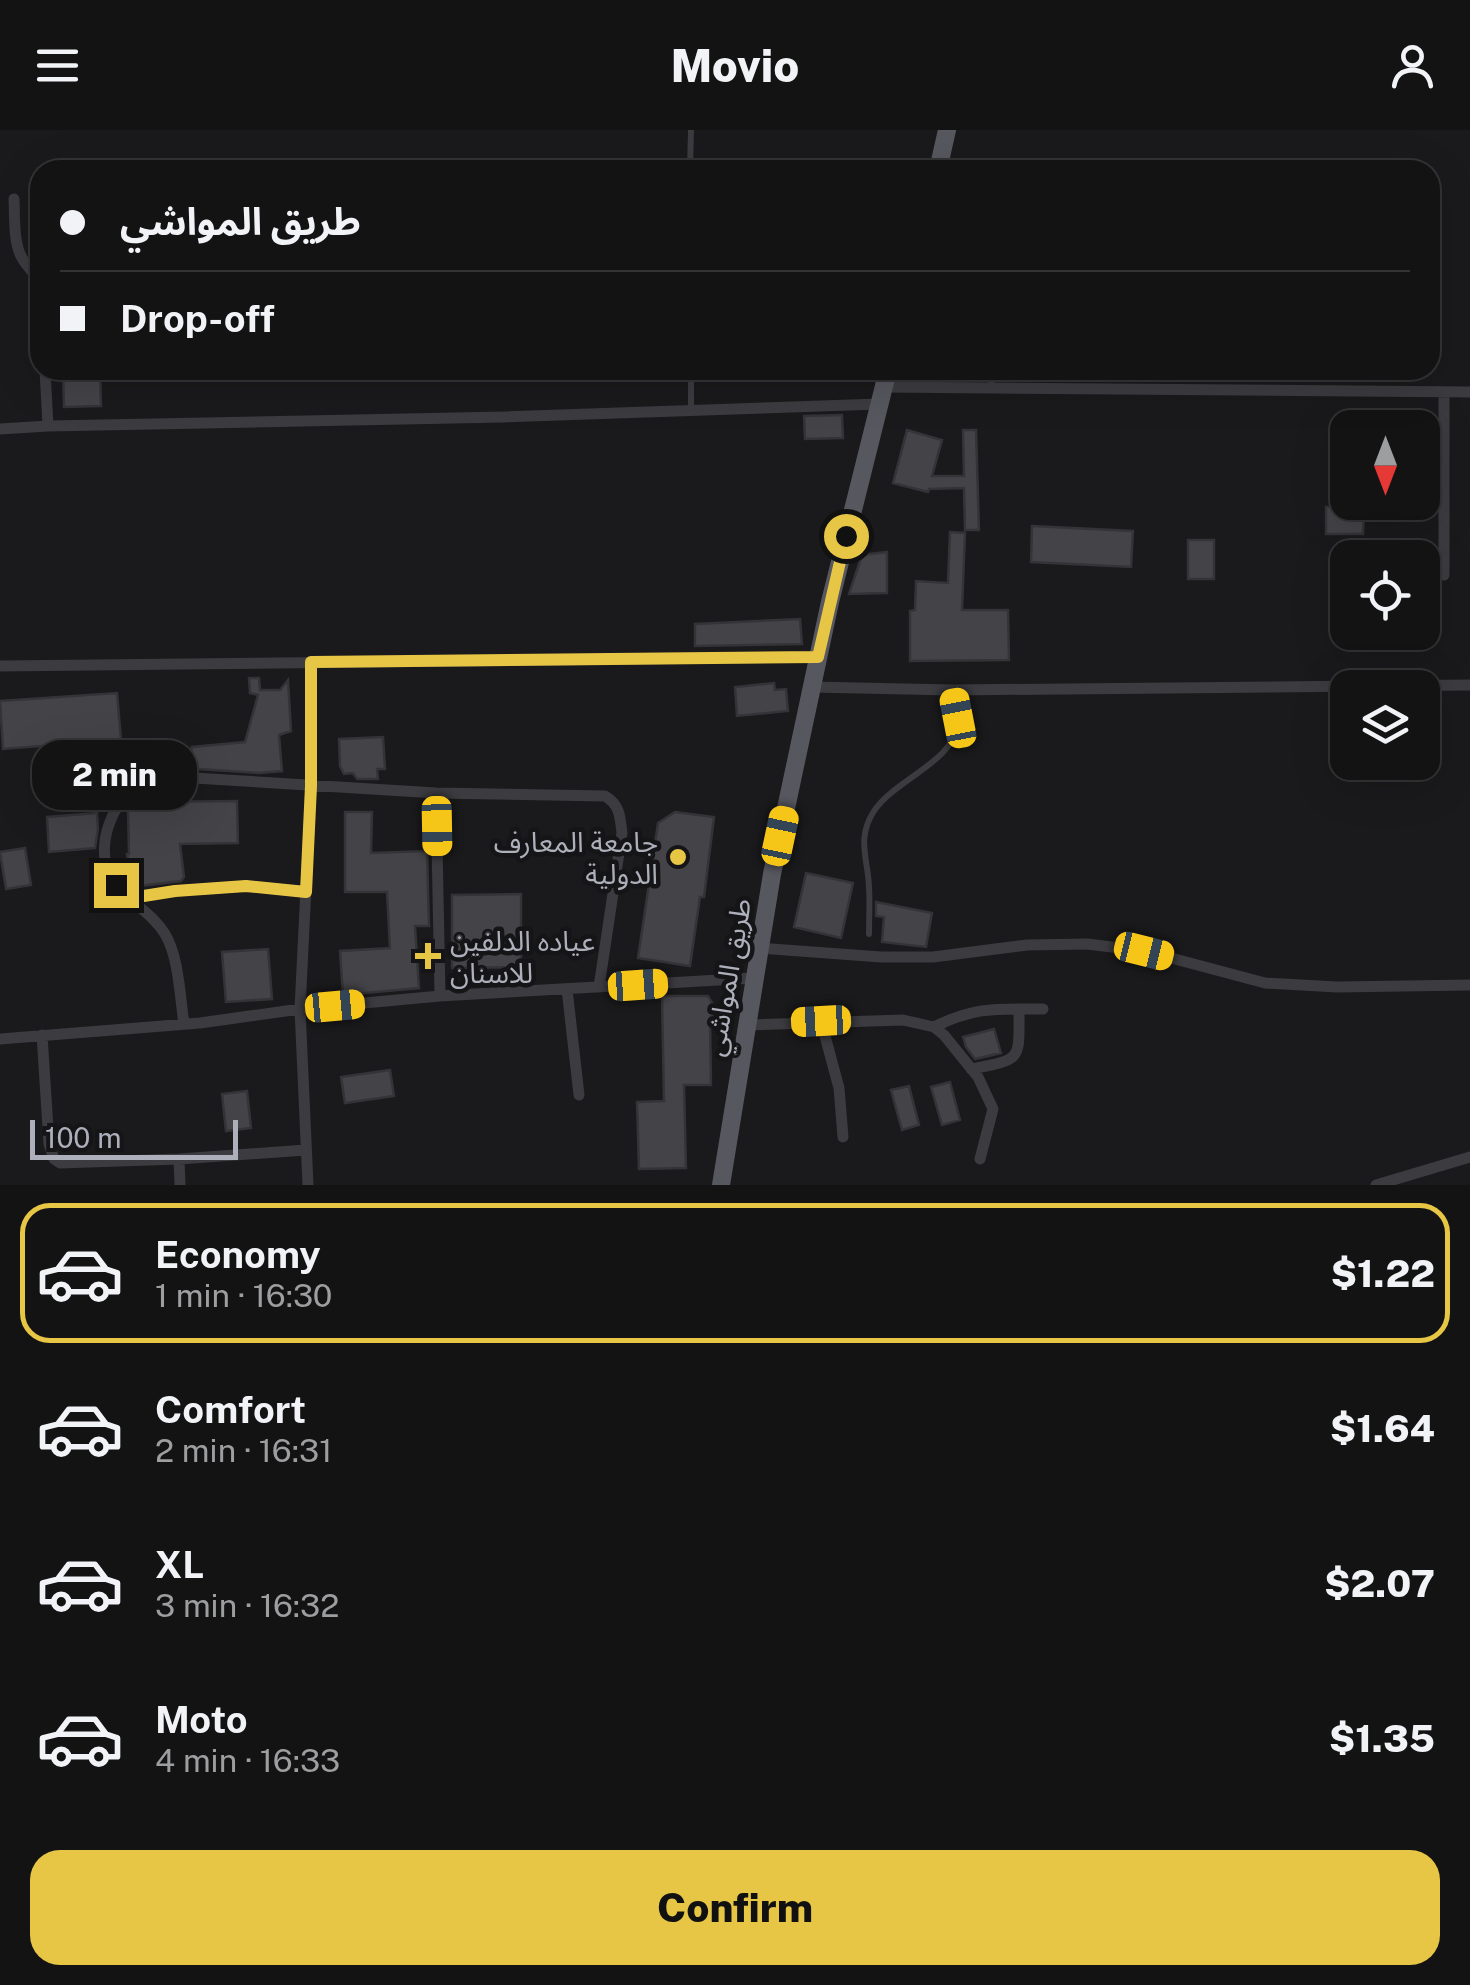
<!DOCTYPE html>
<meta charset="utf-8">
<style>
body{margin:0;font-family:"Public Sans","Noto Sans Arabic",sans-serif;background:#1d1c1d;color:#f1f3f6;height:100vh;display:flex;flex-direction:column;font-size:38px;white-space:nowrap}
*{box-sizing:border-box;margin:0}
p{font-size:32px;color:#9d9ea0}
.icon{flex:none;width:55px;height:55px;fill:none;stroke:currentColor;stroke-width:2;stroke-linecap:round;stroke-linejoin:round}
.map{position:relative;height:1055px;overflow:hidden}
.sheet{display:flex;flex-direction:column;background:#141314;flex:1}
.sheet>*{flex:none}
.top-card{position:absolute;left:30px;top:30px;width:1410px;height:220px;border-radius:30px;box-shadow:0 10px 40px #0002,0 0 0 2px #333234;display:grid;align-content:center;height:220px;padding:0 30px;background:#141314}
.needle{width:65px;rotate:180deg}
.tools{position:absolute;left:1330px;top:280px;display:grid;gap:20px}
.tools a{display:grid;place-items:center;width:110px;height:110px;border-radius:20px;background:#141314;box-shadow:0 10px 40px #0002,0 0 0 2px #333234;font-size:50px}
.scale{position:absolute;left:30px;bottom:25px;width:208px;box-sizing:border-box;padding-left:10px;border:5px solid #adafba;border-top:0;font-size:28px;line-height:35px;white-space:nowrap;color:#adafba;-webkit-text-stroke:8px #151416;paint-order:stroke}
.end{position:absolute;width:45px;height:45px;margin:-22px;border:12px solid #e8c645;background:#111;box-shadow:0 0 0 5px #111}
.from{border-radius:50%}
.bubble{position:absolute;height:70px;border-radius:30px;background:#141314;box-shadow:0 10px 40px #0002,0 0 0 2px #333234;font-size:32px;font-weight:800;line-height:70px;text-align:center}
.car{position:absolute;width:30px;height:60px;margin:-30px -15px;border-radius:12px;box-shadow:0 0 8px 2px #0007;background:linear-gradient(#f5c518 24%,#345 0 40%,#f5c518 0 76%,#345 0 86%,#f5c518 0)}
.top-card b{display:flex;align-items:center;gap:35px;height:95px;font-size:38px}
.top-card b+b{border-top:2px solid #333234}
.top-card i{width:25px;height:25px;background:#f1f3f6}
ul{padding:18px 0 0;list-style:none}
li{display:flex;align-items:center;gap:30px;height:140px;margin:0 20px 15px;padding:0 10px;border:5px solid transparent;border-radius:30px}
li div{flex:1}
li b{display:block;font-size:38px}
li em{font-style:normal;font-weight:800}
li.on{border-color:#e8c645}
li>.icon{width:90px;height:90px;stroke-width:1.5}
.button{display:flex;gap:20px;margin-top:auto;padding:20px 30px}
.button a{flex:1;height:115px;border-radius:30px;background:#e8c645;color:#111;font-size:40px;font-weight:800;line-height:115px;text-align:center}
header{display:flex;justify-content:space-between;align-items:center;height:130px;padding:0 30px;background:#141314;font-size:45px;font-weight:800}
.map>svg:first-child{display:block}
.building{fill:#444448;stroke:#343337;stroke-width:2.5}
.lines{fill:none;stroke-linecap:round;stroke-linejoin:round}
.lane{stroke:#3b3b40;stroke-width:6}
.street{stroke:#3b3b40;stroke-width:11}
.primary{stroke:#57575f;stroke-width:18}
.route{stroke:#e8c645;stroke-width:12}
.poi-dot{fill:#e8c645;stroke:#151416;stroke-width:4}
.labels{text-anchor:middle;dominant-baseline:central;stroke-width:9;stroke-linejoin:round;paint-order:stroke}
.poi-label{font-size:28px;fill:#adafba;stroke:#151416;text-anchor:end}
.street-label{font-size:28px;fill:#adafba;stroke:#151416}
</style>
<header><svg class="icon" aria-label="menu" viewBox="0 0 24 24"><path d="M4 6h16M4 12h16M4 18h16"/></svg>Movio<svg class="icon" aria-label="person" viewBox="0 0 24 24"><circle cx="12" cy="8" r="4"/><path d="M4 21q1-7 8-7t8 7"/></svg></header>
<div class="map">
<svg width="1470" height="1055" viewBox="0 0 1470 1055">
<rect width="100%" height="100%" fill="#1a191b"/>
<path class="building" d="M63,240h37l1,36 -37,1z
M842,285l1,23 -38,1 -1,-23z
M907,300l35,10 -10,36h32l-1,-46h13l3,100h-14l-1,-42 -35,1 -1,3 -35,-9z
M1336,340h12v37h16l-1,27h-37v-27h10z
M1032,396l101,5 -2,36 -100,-5z
M950,402l15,1 -3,77h46l1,50 -99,1v-50l5,-1 1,-29 32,2z
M1188,410h26v39h-26z
M887,422v41l-38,1 13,-39z
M800,489l2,25 -107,2v-22z
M249,548h10l1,12h20l8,-10 3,51 -12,4 3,36 -23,2 -76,-5 -1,-17h9l1,-4 53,-5 13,-47 -8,-2z
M774,553l1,7 11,-1 2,22 -51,5 -2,-29z
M117,563l4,47 -39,3 3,38 -29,2 -2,-38 -51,4 -3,-48z
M383,607l2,32h-8l1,10h-21l-4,-6 -9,1 -4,-8 -1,-27z
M237,671l1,42 -58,1 4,33 -3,4 -50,6 -4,-33h2l-1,-45 2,-3 27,-1v-3z
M345,682h27l-1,41 56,-2 2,75h-14l4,62 -76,7 -3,-44 50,-3 -3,-56h-42z
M675,682l39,5 -10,80h-4l-10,69 -52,-8 20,-135z
M97,683l1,16 -3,19 -46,4 -2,-35z
M25,718l6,37 -25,4 -6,-37z
M806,743l47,10 -12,55 -47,-11z
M521,764v73l-69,1v-73z
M876,772l56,11 -6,34 -44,-5 2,-25 -8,-1z
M268,819l4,50 -46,3 -4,-50z
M662,866h46l9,15 -7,7 1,67h-27l2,83 -47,1 -2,-67 27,-1z
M994,899l7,24 -26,6 -9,-12 -3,-10z
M390,940l4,26 -49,7 -4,-26z
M950,952l10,38 -18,5 -11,-38z
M909,956l10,39 -17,5 -11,-40z
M247,961l4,37 -25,3 -4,-37z"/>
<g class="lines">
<path class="lane" d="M690,40l1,-40
M691,240v39
M991,257l1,-17
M869,804c0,-16 1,-32 0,-47 -1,-29 -13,-48 5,-76 21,-32 81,-49 84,-89 1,-10 -3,-21 -5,-31"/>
<path class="street" d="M14,69c1,18 -1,43 8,59 6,11 15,15 18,28
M45,240l3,56
M883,257l587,5
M1444,263v182
M0,299l48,-3 456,-9 375,-13
M0,536l818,-9
M811,557l142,3 517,-5
M436,663l4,203
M131,768l44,-7 71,-5 60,6
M759,818l122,9h52l94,-12 60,-1 58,7 120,32 72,4 133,-2
M567,859l12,106
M821,891l18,67 4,49
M184,894c-4,-26 -5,-67 -19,-90 -12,-20 -34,-31 -49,-49 -26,-31 -5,-90 31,-104 9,-3 21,-3 31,-4l258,16 169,3c15,9 15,20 17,37l-23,154
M746,895l157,-5 31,7 10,8 34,42 15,32 -13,50
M934,897c42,-21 64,-18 109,-18
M42,905l7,109 5,15 6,4 119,-4 127,-9
M0,909l200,-16 100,-14 140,-13 314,-18
M971,939c52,-10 48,-8 48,-60
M179,1029l1,26
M308,1055l-8,-176 11,-223v-123
M1376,1055l94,-28"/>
<path class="primary" d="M938,40l9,-40
M721,1055l51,-311 58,-272 58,-232"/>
</g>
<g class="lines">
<path class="route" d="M116,755l15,13 44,-7 71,-5 60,6 5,-106v-124l507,-5 28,-121"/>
</g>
<g class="poi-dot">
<circle cx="678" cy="727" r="10"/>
<path d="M423 811h10v10h10v10h-10v10h-10v-10h-10v-10h10z"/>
</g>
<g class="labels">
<g class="poi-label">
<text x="658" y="711">جامعة المعارف<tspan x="658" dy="32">الدولية</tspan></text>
<text x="450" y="810" text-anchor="start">عياده الدلفين<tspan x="450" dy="32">للاسنان</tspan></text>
</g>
<g class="street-label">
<text transform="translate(727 847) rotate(-80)">طريق المواشي</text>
</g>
</g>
</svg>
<div class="tools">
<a><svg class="needle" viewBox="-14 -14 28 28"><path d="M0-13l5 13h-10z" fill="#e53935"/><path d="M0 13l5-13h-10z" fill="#9d9ea0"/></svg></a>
<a><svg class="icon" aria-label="locate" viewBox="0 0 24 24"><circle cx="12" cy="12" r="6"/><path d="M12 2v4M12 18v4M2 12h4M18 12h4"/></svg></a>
<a><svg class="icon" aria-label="layers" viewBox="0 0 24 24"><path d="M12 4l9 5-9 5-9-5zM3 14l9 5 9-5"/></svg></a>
</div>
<div class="scale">100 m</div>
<i class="end from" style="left:846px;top:406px"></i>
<i class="end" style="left:116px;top:755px"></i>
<div class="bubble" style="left:32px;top:610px;width:165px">2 min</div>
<i class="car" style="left:958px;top:588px;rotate:349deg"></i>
<i class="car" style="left:437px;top:696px;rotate:179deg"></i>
<i class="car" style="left:780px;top:706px;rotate:12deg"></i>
<i class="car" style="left:1144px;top:821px;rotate:104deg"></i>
<i class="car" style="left:638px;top:855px;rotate:86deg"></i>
<i class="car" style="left:335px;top:876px;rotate:85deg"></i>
<i class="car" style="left:821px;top:891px;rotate:267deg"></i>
<div class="top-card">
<b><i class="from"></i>طريق المواشي</b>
<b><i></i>Drop-off</b>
</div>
</div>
<section class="sheet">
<ul>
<li class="on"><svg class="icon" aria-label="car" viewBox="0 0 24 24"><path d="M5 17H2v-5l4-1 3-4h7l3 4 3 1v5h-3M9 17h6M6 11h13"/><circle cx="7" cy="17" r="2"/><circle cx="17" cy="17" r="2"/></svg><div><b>Economy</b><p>1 min · 16:30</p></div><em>$1.22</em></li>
<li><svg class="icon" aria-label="car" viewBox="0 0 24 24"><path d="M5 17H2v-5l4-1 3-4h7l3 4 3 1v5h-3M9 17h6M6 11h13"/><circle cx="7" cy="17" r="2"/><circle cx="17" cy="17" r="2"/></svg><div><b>Comfort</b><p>2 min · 16:31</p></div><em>$1.64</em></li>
<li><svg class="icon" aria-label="car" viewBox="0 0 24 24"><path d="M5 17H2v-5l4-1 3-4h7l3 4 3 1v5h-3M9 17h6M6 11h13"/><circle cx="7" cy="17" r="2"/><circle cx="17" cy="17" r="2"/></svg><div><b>XL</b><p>3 min · 16:32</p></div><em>$2.07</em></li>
<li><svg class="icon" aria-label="car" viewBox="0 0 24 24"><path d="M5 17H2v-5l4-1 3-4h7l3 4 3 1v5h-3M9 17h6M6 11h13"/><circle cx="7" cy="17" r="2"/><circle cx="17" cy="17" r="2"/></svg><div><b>Moto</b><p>4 min · 16:33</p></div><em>$1.35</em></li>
</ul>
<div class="button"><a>Confirm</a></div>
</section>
